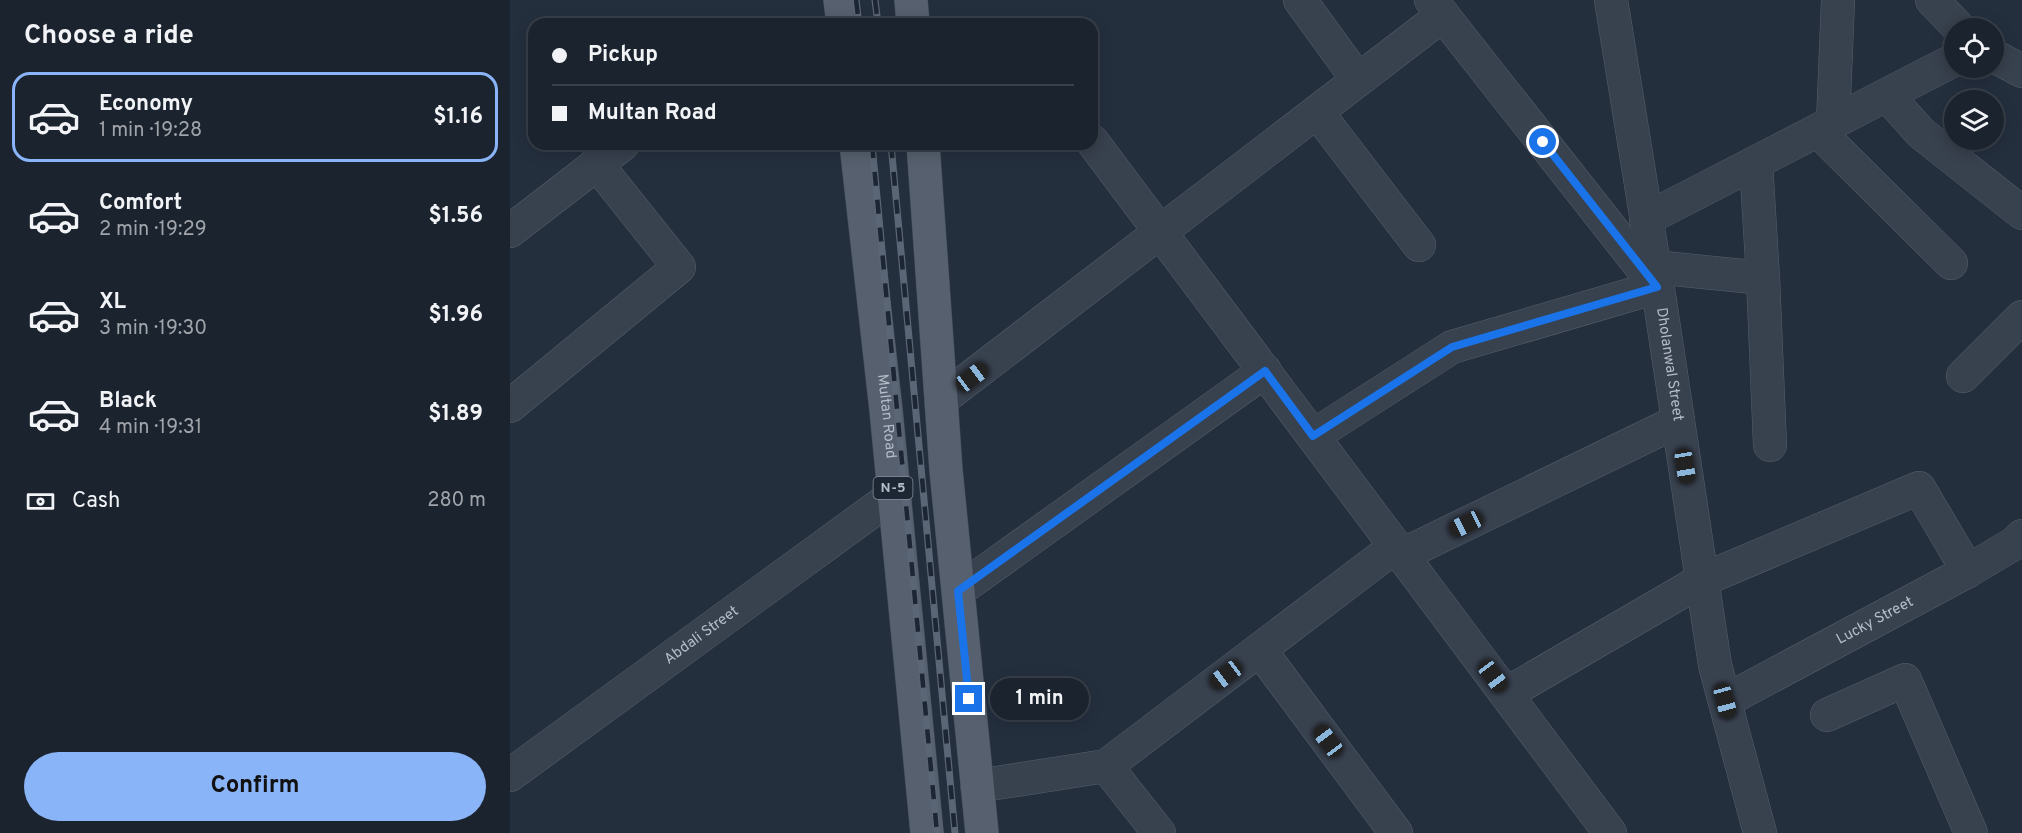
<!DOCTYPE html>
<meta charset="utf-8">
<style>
body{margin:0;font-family:Overpass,sans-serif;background:#242b36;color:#f1f3f6;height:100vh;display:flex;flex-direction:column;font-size:22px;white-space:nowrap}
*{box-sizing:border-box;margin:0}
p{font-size:20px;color:#a0a4aa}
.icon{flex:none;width:33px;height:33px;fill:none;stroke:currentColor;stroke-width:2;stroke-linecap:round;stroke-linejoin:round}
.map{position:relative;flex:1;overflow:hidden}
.panel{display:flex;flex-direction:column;background:#1b232e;width:510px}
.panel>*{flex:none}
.guide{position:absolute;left:18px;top:18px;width:570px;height:132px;border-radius:18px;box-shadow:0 3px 15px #0003,0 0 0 2px #39404a;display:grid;align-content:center;height:132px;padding:0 24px;background:#1b232e}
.tools{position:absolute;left:1434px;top:18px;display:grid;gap:12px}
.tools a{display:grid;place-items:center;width:60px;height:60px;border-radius:50%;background:#1b232e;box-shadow:0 3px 15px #0003,0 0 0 2px #39404a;font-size:30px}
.end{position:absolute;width:27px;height:27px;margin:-14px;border:8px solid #1a73e8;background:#fff;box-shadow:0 0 0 3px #fff}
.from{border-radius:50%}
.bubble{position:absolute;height:42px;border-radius:21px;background:#1b232e;box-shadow:0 3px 15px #0003,0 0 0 2px #39404a;font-size:20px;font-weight:700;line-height:42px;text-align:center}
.car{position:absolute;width:18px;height:36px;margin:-18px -9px;border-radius:8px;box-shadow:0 0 4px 2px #0007;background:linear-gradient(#222 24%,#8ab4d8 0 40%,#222 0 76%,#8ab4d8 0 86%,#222 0)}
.guide b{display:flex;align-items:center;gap:21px;height:57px;font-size:22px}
.guide b+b{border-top:2px solid #39404a}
.guide i{width:15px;height:15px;background:#f1f3f6}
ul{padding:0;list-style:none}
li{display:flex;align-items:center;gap:18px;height:90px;margin:0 12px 9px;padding:0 12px;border:3px solid transparent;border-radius:18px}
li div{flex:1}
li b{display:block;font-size:22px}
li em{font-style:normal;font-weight:700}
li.on{border-color:#8ab4f8}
li>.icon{width:54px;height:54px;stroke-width:1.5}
h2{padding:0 24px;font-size:27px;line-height:72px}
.pay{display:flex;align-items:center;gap:15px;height:66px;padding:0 24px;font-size:22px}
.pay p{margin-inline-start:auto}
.cta{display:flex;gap:12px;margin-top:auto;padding:12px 24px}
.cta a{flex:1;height:69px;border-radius:36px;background:#8ab4f8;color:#111;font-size:24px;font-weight:700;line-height:69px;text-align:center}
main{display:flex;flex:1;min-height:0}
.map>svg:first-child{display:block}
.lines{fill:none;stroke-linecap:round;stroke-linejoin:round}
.minor-casing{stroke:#565f6c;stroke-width:34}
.major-casing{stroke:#414a57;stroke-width:34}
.minor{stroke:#38414e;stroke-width:33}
.major{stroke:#56606e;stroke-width:33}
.rail-casing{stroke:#5a6575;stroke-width:7}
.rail{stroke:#1d2633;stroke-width:4.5;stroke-dasharray:14;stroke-linecap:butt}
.route{stroke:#1a73e8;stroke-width:8}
.labels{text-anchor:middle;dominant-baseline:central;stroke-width:4.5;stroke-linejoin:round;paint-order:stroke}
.shield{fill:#1d2633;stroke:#878f9c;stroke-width:1.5}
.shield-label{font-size:14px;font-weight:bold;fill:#b4bcc9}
.street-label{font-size:15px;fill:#b4bcc9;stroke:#1d2633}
</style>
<main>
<section class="panel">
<h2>Choose a ride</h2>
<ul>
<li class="on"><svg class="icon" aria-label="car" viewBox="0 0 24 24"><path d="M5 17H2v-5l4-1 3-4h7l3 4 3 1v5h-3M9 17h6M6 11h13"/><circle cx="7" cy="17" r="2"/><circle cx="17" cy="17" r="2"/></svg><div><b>Economy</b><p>1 min · 19:28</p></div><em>$1.16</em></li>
<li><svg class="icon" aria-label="car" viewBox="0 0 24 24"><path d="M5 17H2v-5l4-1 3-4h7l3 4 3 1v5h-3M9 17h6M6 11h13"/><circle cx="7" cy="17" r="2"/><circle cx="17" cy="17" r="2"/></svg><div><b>Comfort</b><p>2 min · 19:29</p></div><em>$1.56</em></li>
<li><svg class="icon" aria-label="car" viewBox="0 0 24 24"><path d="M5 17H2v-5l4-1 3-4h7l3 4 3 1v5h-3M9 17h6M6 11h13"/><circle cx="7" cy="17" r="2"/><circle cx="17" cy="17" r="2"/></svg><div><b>XL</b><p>3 min · 19:30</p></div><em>$1.96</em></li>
<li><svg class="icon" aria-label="car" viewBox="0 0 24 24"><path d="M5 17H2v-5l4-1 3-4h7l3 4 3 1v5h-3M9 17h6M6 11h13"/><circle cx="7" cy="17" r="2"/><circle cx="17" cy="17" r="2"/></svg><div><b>Black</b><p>4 min · 19:31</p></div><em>$1.89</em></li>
</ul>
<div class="pay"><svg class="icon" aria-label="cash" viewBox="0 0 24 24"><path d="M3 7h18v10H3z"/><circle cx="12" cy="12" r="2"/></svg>Cash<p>280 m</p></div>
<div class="cta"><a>Confirm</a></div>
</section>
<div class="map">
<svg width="1512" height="833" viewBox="0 0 1512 833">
<rect width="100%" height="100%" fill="#242f3e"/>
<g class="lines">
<g class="minor-casing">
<g id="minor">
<path d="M790,0l58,80"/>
<path id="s1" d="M1101,0l48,295 56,370 45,168"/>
<path d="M1422,0l27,28"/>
<path d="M1484,56l28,15"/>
<path d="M1377,95l34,38 101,80"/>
<path d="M807,112l102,133"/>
<path d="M1323,123l5,-123"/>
<path d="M1308,131l133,132"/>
<path d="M582,141l518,692"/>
<path d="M1246,163l7,115"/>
<path d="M1136,219l308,-159"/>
<path d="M0,231l113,-87"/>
<path d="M1144,267l109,11 7,167"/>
<path d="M1453,376l59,-59"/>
<path d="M431,400l502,-385"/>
<path d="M0,406l169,-139 -83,-104"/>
<path d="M803,436l139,-89 205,-60 -226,-287"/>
<path d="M892,555l276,-134"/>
<path d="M448,591l307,-220"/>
<path d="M750,650l136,183"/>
<path d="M996,694l196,-114 217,-92 49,83"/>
<path id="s2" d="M1215,701l243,-130 47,-28 7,-7"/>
<path d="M1317,715l78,-35 66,153"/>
<path d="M596,766l290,-220"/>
<path id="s3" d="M0,775l384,-280"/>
<path d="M467,786l129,-20 53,67"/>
</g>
</g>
<g class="major-casing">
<g id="major">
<path d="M330,0l3,24"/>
<path d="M401,0l2,24"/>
<path id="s4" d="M346,144l30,266 41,423"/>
<path d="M413,144l23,326 36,363"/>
</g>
</g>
<use href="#minor" class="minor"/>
<use href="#major" class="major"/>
<g class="rail-casing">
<path id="rail" d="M346,0l3,24
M365,0l3,24
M362,144l65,689
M381,144l64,689"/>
</g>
<use href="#rail" class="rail"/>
</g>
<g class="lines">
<path class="route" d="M459,699l-11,-108 307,-220 48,65 139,-89 205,-60 -114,-145"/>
</g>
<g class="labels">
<rect class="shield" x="363.5" y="477" width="39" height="22" rx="4.5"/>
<g class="shield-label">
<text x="383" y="488">N-5</text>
</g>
<g class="street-label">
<text stroke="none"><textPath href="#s1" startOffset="369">Dholanwal Street</textPath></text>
<text stroke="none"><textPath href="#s4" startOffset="274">Multan Road</textPath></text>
<text stroke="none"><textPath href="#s2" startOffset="170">Lucky Street</textPath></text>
<text stroke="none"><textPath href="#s3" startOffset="237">Abdali Street</textPath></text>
</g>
</g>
</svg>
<div class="tools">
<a><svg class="icon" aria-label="locate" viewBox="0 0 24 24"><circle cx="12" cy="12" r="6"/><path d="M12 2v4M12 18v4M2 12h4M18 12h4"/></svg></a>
<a><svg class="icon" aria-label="layers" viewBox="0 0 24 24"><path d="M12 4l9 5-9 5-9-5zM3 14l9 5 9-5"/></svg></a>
</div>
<i class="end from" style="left:1033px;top:142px"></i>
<i class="end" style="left:459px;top:699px"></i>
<div class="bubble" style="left:480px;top:678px;width:99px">1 min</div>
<i class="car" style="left:462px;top:377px;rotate:53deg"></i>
<i class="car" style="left:1175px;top:466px;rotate:171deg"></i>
<i class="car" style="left:956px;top:524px;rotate:244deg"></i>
<i class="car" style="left:716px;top:675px;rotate:233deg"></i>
<i class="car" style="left:983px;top:676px;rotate:143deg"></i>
<i class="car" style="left:1215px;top:701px;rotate:165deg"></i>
<i class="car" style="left:818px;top:741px;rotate:323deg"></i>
<div class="guide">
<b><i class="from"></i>Pickup</b>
<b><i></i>Multan Road</b>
</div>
</div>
</main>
